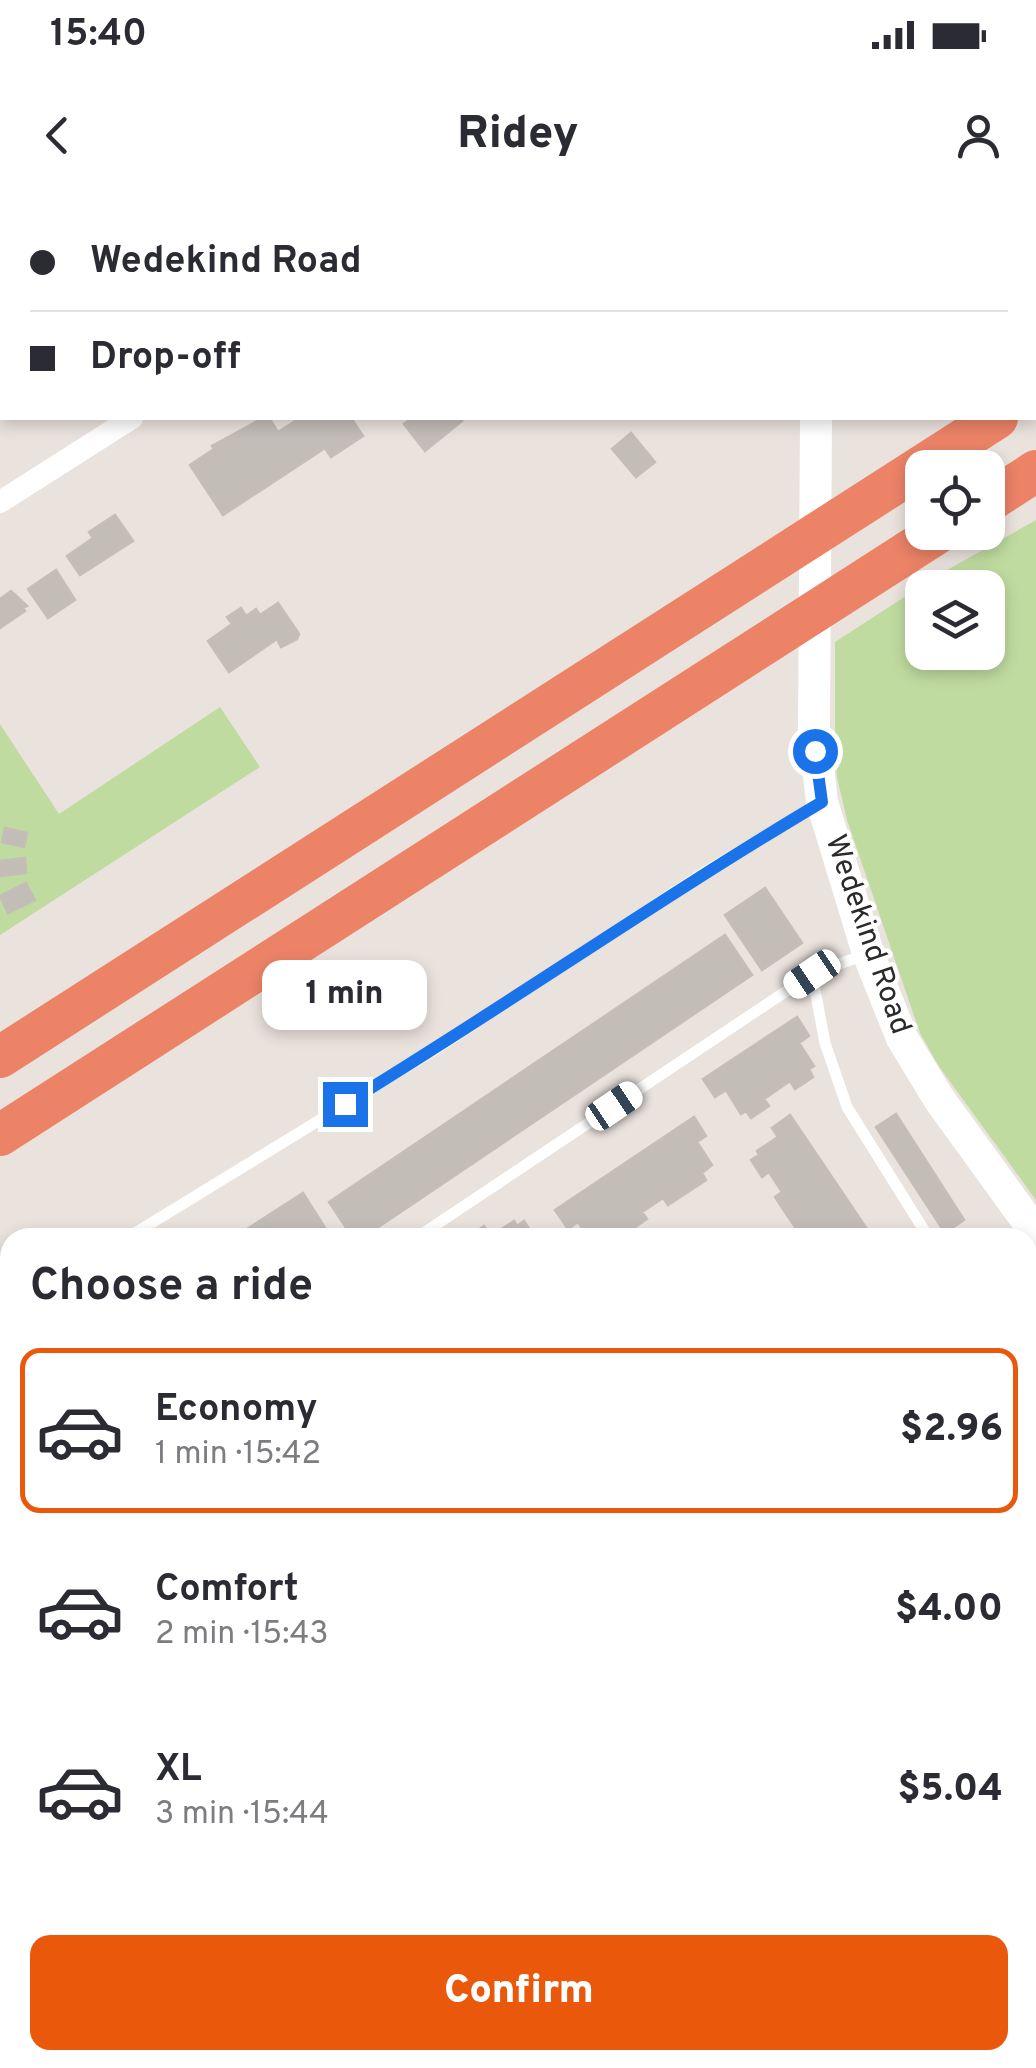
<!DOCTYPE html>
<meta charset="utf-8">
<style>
body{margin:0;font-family:Overpass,sans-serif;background:#f7f7f7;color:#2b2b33;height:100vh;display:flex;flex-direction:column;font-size:38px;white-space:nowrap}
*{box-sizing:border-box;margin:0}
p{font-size:32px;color:#7c7c81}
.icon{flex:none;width:55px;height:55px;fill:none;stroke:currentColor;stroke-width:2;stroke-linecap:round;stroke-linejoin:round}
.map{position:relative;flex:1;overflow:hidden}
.details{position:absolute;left:0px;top:1028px;width:1038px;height:842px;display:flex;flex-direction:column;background:#fff;border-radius:30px 30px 0 0;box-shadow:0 5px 15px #0003}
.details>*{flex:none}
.guide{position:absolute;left:0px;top:0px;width:1038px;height:220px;box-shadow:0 5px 15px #0003;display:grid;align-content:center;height:220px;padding:0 30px;background:#fff}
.fabs{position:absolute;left:905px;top:250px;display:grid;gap:20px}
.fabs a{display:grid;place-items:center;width:100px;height:100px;border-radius:20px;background:#fff;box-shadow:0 5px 15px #0003;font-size:50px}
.end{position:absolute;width:45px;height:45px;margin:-22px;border:12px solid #1a73e8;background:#fff;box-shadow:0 0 0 5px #fff}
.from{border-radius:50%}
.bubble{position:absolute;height:70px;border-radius:20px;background:#fff;box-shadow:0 5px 15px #0003;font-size:32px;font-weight:800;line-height:70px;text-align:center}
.car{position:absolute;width:30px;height:60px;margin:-30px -15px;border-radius:12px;box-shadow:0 0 8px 2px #0007;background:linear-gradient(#fff 24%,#345 0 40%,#fff 0 76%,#345 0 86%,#fff 0)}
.guide b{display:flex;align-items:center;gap:35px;height:95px;font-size:38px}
.guide b+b{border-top:2px solid #e1e1e2}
.guide i{width:25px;height:25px;background:#2b2b33}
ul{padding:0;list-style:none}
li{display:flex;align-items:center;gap:30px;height:165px;margin:0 20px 15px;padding:0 10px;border:5px solid transparent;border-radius:20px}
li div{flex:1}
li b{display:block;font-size:38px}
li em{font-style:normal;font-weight:800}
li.selected{border-color:#ea580c}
li>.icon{width:90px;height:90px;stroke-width:1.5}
h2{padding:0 30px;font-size:45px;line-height:120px}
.action{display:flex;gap:20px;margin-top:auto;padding:20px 30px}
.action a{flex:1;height:115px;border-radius:20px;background:#ea580c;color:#fff;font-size:40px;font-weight:800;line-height:115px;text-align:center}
.status{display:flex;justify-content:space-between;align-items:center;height:70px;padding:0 50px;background:#fff;direction:ltr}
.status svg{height:28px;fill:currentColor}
header{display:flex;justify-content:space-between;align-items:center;height:130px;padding:0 30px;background:#fff;font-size:45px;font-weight:800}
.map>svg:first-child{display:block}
.education{fill:#eadbce}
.green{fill:#c0dba0;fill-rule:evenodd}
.building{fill:#c3bdb8;stroke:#c5bdb7;stroke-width:2.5}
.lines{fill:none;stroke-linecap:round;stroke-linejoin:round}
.lane{stroke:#fff;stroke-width:11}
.street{stroke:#fff;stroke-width:22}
.secondary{stroke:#fff;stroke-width:32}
.highway{stroke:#ec8367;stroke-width:42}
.route{stroke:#1a73e8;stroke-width:12}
.labels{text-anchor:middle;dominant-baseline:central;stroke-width:8;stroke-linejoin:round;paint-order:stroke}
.street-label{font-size:30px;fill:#2a2a2a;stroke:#fff}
</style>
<div class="status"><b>15:40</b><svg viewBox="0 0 49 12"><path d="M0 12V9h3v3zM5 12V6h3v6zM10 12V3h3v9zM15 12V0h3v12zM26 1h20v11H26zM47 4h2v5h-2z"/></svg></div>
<header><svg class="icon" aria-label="back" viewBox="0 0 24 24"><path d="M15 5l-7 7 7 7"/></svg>Ridey<svg class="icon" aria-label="person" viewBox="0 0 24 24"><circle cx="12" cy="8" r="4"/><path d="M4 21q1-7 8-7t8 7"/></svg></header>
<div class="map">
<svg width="1036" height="1868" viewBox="0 0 1036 1868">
<rect width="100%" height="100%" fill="#eae2dd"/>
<path class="education" d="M1028,1547l8,13v308h-474l-5,-8h471z"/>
<path class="green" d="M1036,320v680l-98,-135 -18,-32 -73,-213 -10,-43 -2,-37v-98l105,-68zM922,388h66v64h-66z
M220,507l40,60 -260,168v-211l59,90z"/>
<path class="building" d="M263,218h6l9,14 22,-14h13l3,3 5,-3h30l12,18 -32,21 -6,-9 -102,67 -33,-50 24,-16 -2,-3z
M412,218h47l3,3 -37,30 -21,-27z
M631,233l24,29 -19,15 -24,-28z
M115,315l18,26 -53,34 -13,-19 26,-18 -4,-6z
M56,370l19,30 -27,18 -20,-29z
M11,391l16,15 -4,2 2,3 -25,17v-29z
M278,403l21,31 -2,5 -16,8 -4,-8 -48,33 -21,-31 24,-17 -5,-7 14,-9 5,8 10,-7 4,6z
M5,628l22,5 -3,14 -22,-5z
M25,658l1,15 -26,3v-15z
M26,683l9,17 -27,13 -8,-17z
M765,688l37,55 -40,27 -37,-55z
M725,735l27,40 -390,263h-9l-24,-36z
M797,817l12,19 -10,7 15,23 -5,3 4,8 -18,12 -5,-8 -26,18 5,7 -18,12 -5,-7 -5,3 -15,-24 -11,7 -12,-18z
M896,914l68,106 -19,13 -69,-106z
M790,915l83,123h-60l-5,-7 -7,5 -26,-39 7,-5 -13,-20 -7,5 -11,-17 8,-5 -2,-4 21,-14 -6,-9z
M694,917l12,19 -9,6 15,23 -10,8 4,7 -38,25 -5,-7 -21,14 5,7 -28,19h-30l-11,-16 -10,7 -13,-19z
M303,993l24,38 -10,7h-84z
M514,1021l3,5 7,-5 11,17h-68l17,-12 7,10z
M1028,1167l8,12v107l-8,-12z
M10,1180v41l-10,-15v-19z
M10,1330v71l-10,7v-72z
M10,1442v65l-8,-5 3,-5 -5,-3v-37z
M1028,1605l8,13v146l-8,5z
M0,1608l10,7v50l-7,-5 -3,3z
M2,1771l4,4 4,-4v50l-10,-9z
M1028,1827l8,12v29h-155l12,-8h135z
M681,1860h76l-12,8h-71z"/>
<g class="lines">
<path class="lane" d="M812,774l13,69 22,64 82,131
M127,1038l312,-191 264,-174 116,-69
M416,1038l396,-264 52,-19
M0,1115l10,-6
M0,1277l10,-6
M0,1545l10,7
M0,1857l6,11"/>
<path class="street" d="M158,0l2,2
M447,2l2,-2
M0,302l132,-84
M1028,1487l8,12
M301,1868l9,-8"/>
<path class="secondary" d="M713,0l2,2
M816,218l-2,312 8,72 46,151 34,85 37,61 97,134"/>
<path class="highway" d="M1035,186h1
M988,302l48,-31
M0,857l997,-639
M0,935l939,-603"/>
</g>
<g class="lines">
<path class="route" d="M345,904c161,-98 315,-206 477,-302l-7,-51"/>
</g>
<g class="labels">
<g class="street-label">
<text transform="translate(867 735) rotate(71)">Wedekind Road</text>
</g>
</g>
</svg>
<div class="fabs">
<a><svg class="icon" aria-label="locate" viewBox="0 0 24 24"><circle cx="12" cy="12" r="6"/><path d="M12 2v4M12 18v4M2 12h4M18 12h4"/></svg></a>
<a><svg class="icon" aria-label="layers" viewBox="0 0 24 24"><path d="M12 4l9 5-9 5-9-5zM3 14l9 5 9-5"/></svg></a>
</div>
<i class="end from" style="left:815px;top:551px"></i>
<i class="end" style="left:345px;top:904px"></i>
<div class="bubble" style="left:262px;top:760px;width:165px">1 min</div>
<i class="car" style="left:812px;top:774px;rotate:236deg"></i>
<i class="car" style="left:614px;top:906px;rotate:56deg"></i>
<div class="guide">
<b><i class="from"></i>Wedekind Road</b>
<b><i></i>Drop-off</b>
</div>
<section class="details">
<h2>Choose a ride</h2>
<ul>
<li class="selected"><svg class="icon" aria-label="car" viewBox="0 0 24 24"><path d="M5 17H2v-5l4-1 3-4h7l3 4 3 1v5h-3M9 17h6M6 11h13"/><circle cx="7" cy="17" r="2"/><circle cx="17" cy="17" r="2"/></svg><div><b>Economy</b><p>1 min · 15:42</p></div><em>$2.96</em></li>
<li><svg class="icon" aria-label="car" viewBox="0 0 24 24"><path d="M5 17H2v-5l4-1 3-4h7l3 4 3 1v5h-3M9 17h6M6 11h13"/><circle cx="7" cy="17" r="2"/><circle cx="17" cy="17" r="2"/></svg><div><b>Comfort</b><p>2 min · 15:43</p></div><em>$4.00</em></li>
<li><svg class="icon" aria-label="car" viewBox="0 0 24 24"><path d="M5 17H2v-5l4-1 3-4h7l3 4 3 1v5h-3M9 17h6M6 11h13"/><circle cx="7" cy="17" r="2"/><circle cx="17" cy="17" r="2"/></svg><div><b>XL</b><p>3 min · 15:44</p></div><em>$5.04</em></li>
</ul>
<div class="action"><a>Confirm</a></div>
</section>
</div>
